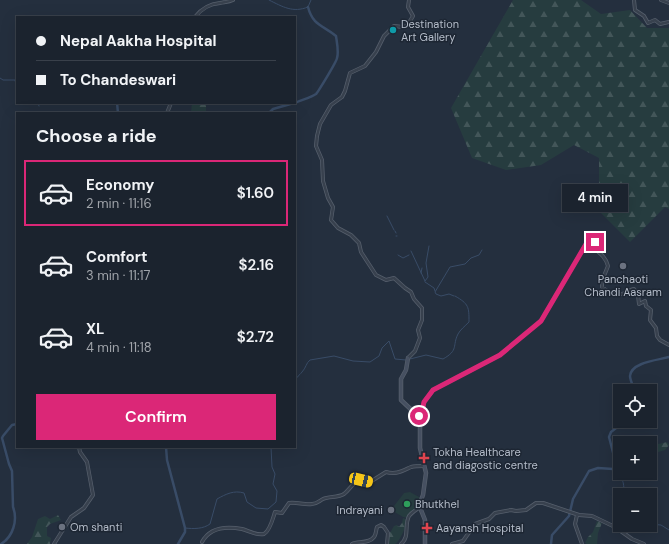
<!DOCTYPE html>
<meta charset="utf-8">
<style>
body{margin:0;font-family:"DM Sans",sans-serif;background:#282f3a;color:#f1f3f6;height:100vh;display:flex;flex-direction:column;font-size:15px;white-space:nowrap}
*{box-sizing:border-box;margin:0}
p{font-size:13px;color:#a0a4aa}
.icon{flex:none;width:22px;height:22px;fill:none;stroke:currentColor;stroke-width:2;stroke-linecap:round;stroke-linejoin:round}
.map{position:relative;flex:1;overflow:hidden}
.sheet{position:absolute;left:16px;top:112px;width:280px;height:336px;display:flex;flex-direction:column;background:#1b232e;border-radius:0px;box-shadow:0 4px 16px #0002,0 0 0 1px #39404a}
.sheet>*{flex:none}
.hud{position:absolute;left:16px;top:16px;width:280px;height:88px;border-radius:0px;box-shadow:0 4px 16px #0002,0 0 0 1px #39404a;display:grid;align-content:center;height:88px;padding:0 20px;background:#1b232e}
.controls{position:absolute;left:613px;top:384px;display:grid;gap:8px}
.controls a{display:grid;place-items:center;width:44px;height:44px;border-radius:0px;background:#1b232e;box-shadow:0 4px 16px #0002,0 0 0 1px #39404a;font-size:20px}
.end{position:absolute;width:18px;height:18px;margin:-9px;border:5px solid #db2777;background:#fff;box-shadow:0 0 0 2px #fff}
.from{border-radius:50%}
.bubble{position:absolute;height:28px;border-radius:0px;background:#1b232e;box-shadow:0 4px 16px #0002,0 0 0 1px #39404a;font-size:13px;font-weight:600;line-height:28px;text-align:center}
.car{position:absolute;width:12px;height:24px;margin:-12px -6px;border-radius:5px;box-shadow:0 0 3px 1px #0007;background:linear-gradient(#f5c518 24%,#345 0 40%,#f5c518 0 76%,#345 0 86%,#f5c518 0)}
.hud b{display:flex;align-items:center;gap:14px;height:38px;font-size:15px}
.hud b+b{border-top:1px solid #39404a}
.hud i{width:10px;height:10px;background:#f1f3f6}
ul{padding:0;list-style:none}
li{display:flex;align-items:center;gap:12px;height:66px;margin:0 8px 6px;padding:0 12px;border:2px solid transparent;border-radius:0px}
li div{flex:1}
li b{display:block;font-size:15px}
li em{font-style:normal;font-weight:600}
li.active{border-color:#db2777}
li>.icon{width:36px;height:36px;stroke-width:1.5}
h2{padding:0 20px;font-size:18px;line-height:48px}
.action{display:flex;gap:8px;margin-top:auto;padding:8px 20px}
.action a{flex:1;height:46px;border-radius:0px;background:#db2777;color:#fff;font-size:16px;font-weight:600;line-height:46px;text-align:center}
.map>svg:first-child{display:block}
.forest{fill:url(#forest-firs)}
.garden{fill:#263c3f}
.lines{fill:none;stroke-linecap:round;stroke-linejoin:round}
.stream{stroke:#394c67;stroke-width:1}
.river{stroke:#394c67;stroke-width:2.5}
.tertiary-casing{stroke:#565f6c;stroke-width:4}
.secondary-casing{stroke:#565f6c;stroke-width:4.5}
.tertiary{stroke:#38414e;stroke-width:2.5}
.secondary{stroke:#465061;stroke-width:3}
.route{stroke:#db2777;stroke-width:5}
.culture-dot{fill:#0f9aa8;stroke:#1d2633;stroke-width:1.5}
.worship-dot{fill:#6b7280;stroke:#1d2633;stroke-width:1.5}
.health-dot{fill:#e0444e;stroke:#1d2633;stroke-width:1.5}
.leisure-dot{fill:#2e9e5b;stroke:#1d2633;stroke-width:1.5}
.labels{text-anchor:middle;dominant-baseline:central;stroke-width:3;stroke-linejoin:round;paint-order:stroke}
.poi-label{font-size:11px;fill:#b4bcc9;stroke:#1d2633;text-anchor:start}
</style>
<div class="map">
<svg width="669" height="544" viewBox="0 0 669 544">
<defs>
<pattern id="forest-firs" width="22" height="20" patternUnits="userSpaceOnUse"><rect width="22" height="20" fill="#263c3f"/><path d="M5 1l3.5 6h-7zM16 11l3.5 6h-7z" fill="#435659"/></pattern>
</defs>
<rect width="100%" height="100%" fill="#242f3e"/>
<path class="forest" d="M513,0h68l20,14 29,-4 17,18h22v181l-4,-2 -35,35 -31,-31v-53l-25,-13 -33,20 -35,5 -34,-12 -21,-50z
M192,103h14v10h-15z
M653,442l6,2 8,-2 2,3 -4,5 -7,2v5l-3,-1 -1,-6 -4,-2v-3z
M58,515l3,5 -11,4 -3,3v9l4,2 -1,6h-23l5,-7 6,-18 7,-3 5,3z
M403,518l5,2c-2,5 -8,22 -13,24 -2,0 -5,0 -7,0l2,-11 4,-7 3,-1 2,2 3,-4z
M597,521l5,2 -4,10 -1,11h-10l-2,-1 3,-6 5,-5z"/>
<path class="garden" d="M410,492l9,5v10l-11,11 -5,-1 -10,-6 1,-5 10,-13z"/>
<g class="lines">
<path class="stream" d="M269,0c14,7 24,13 39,7l3,-7
M0,78l3,2h12l2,9
M38,103l1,3
M387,216l7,14
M395,231l1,2
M396,236h1
M411,251l14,30
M398,255l5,3 6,-3
M421,273l1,-5
M425,281l3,-4 -2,-14 3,-17
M425,282l9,6 1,3
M454,296l-5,-2 -8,2 -5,-2 -1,-2 15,-25 15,-3 6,-6 8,-3 3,-5
M295,381c2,-5 4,-5 7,-9 4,-4 4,-9 8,-12l24,-4 19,5 17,1 9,-6 3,-8 7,-7 6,18 11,1 20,-5 17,4c16,-9 9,-13 15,-25 2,-4 7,-8 11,-12 0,-15 0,-18 -14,-26
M295,401v3
M613,469c10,12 11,9 11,26
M650,524l11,1 8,5
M185,528c9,1 18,1 25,-4l7,-25c9,-5 17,-9 27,-6l3,9 9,6 12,1 8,-7 1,-11 -4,-7 2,-10 -3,-7 -1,-20"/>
<path class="river" d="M117,103l1,10
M295,103c6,-3 15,-5 21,-9 2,-2 21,-33 21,-36 2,-6 0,-15 -1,-22 -13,-11 -23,-10 -28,-29
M269,113l4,-4 21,-6
M635,391c-2,-5 -5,-11 -5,-15 1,-14 29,-16 39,-19
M166,447l1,13 18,68v4l-7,12
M1,544c12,-7 17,-24 12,-37l-1,-36 -3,-7 -7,-26 1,-2 9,-11 5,-1
M551,544l1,-9 17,-19 4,-17 16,-28 9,-3 15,1 3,-5 -7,-27 2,-5 14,-11"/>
<g class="tertiary-casing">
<path id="tertiary" d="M634,0l1,10 9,6 4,7 7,-3 5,4 9,-2
M661,0l8,3
M195,17c7,-9 14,-13 25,-14 5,-1 9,-1 13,-3
M167,113l4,-10
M408,358l7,-7 5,-13 -2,-8 4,-10v-12l-8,-9 -3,-7 -6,-4 -11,-10 -8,2 -10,-5 -15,-23 -2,-9 -8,-8 -13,-7 -7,-8 2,-13 -5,-9 -5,-17 -1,-21 -6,-14 1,-10 3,-12 11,-19 11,-8 3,-6 5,-18 15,-7 11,-14 8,-16 10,-10 9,1 4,-1 6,-10 -5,-9 1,-7
M419,416l3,-5 2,-9 9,-12 67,-35 41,-34 48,-82 9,4v2l-3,4c6,5 11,9 13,17l-6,15v6c7,6 14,10 23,6 4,-2 4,-3 9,-4l4,6 1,9 6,-3 1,5 5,4 -1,10 6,8 1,8 3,4 9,5
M577,515l-2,9 7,20
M202,542c8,-15 24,-16 40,-13 7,2 15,7 22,5 6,-3 9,-16 11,-22l7,1 7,-10c8,-1 15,2 23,1 5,0 7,-3 11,-5 6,-3 15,-1 21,-5 5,-4 8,-10 14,-13l12,1 16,-10c10,3 16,-1 25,-5 4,-1 9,-1 13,-1
M54,544l17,-27 13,-9 9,-13 -6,-33 -7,-10 -1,-5
M352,544c6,-3 17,0 22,-7 2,-2 2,-7 3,-10l4,-2 3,2 4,6 -1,11
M401,544c9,-7 3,-19 8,-28 3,-4 7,-6 11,-9
M452,544l11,-3 12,-17 14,-5 6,-6 16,-3 5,1 10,-1 10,-7h7l36,12 13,1 23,11 17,12 12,5"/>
</g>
<g class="secondary-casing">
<path id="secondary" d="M408,358l-2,12 -5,9v21l19,18v30l6,25 -3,22 -4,10 6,15v24"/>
</g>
<use href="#tertiary" class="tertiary"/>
<use href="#secondary" class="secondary"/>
</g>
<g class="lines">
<path class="route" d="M419,416l3,-5 2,-9 9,-12 67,-35 41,-34 48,-82 6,3"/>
</g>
<circle class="culture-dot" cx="393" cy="30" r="4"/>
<g class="worship-dot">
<circle cx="623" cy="266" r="4"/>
<circle cx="391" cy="510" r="4"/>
<circle cx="62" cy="527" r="4"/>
</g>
<g class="health-dot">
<path d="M422 452h4v4h4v4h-4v4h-4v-4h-4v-4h4z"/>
<path d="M425 522h4v4h4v4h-4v4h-4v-4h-4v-4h4z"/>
</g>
<circle class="leisure-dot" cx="407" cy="504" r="4"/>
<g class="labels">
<g class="poi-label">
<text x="401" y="24">Destination<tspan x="401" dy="13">Art Gallery</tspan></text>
<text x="623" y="279" text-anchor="middle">Panchaoti<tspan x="623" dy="13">Chandi Aasram</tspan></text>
<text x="433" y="452">Tokha Healthcare<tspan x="433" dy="13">and diagostic centre</tspan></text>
<text x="415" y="504">Bhutkhel</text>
<text x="383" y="510" text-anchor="end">Indrayani</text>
<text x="70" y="527">Om shanti</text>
<text x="436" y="528">Aayansh Hospital</text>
</g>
</g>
</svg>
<div class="controls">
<a><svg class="icon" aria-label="locate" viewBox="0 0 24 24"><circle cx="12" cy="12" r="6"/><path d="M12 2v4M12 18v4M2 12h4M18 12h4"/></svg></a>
<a>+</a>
<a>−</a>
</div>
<i class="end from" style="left:419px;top:416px"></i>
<i class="end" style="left:595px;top:242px"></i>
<div class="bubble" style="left:562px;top:184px;width:66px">4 min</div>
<i class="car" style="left:361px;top:480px;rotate:103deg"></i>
<div class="hud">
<b><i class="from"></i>Nepal Aakha Hospital</b>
<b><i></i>To Chandeswari</b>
</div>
<section class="sheet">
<h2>Choose a ride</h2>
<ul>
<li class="active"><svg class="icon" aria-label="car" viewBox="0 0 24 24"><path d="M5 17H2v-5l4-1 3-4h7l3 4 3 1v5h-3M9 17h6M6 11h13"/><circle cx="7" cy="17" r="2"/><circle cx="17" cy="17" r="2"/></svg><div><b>Economy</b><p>2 min · 11:16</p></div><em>$1.60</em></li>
<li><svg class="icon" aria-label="car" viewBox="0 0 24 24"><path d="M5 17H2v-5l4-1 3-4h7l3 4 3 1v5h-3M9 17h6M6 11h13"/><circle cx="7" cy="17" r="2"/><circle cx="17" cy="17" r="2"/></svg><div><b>Comfort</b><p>3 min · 11:17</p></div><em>$2.16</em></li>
<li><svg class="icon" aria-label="car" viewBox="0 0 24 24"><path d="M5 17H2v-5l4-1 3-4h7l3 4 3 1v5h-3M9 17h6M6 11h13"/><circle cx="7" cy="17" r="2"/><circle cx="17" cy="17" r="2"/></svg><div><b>XL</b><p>4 min · 11:18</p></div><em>$2.72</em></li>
</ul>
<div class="action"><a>Confirm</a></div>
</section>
</div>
